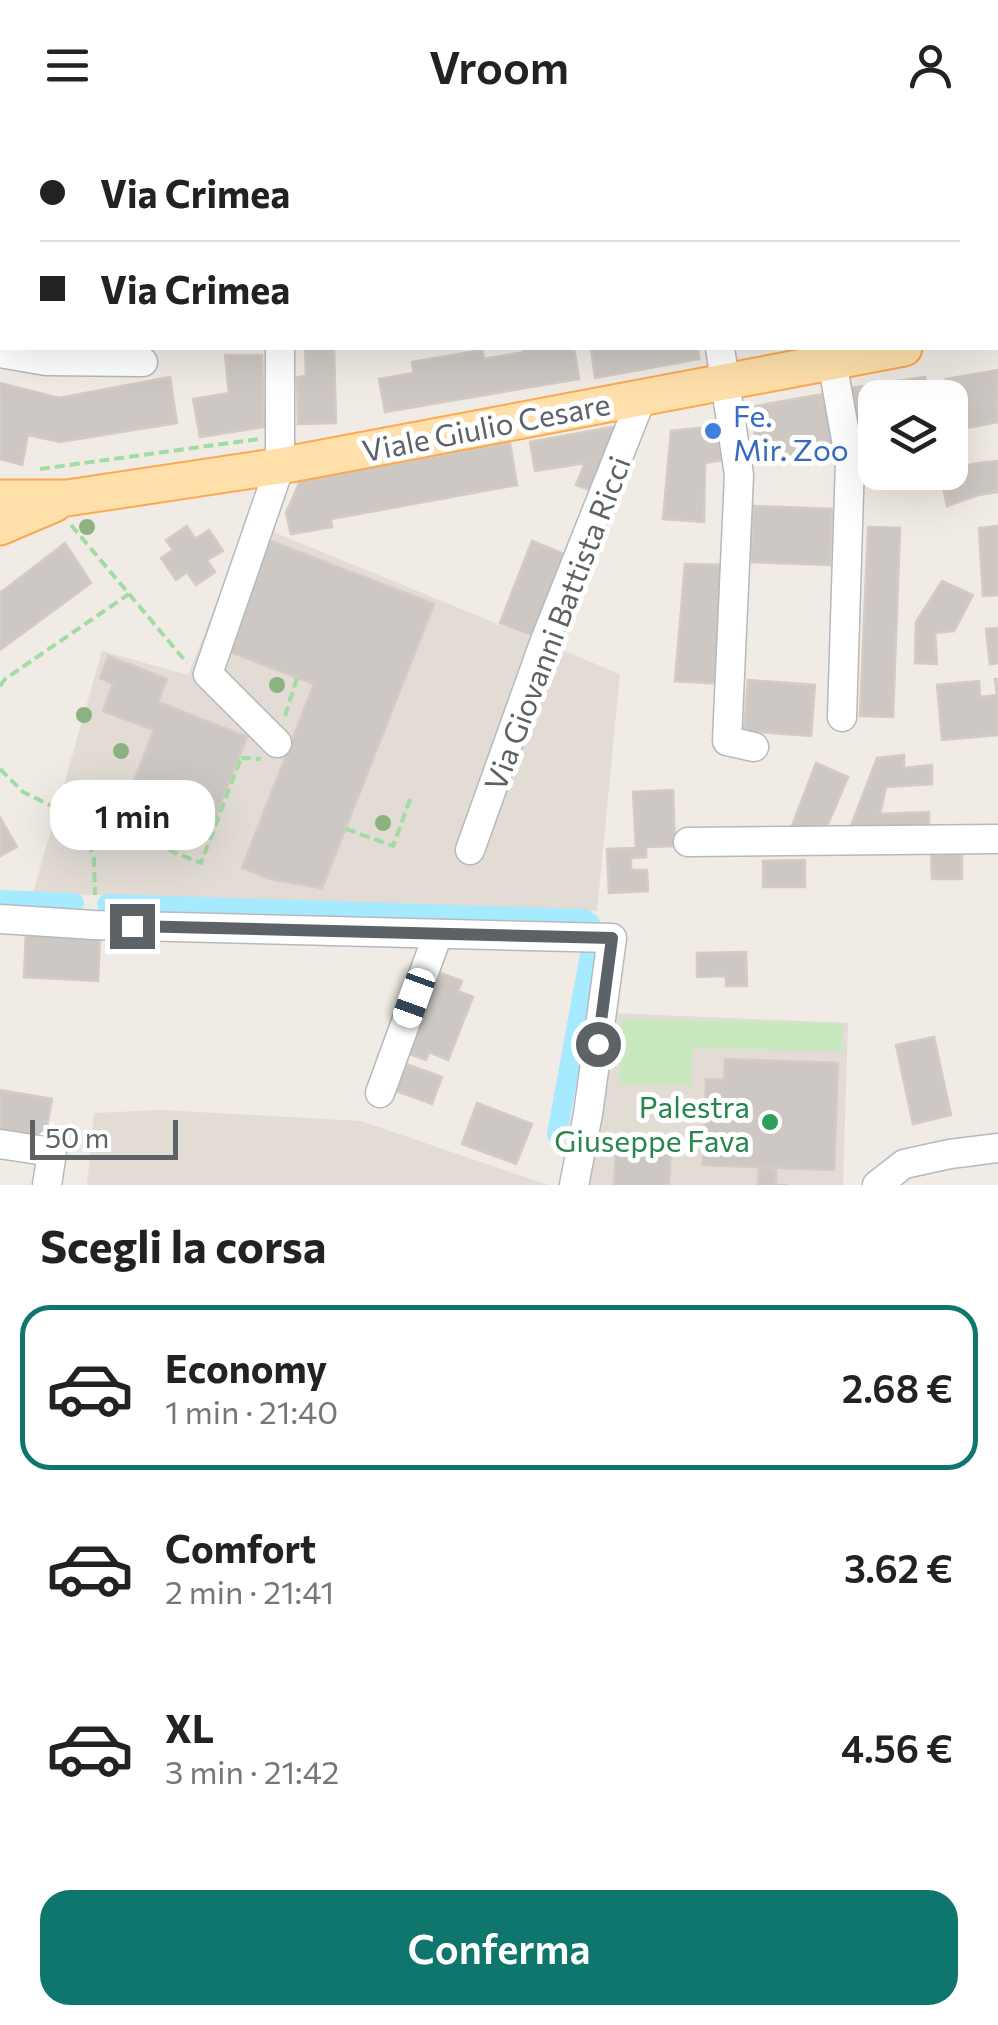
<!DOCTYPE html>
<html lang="it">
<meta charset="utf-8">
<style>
body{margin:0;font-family:Commissioner,sans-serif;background:#f2f2f2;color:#222;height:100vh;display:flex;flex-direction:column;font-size:38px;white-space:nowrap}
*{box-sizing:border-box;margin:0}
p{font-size:32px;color:#767676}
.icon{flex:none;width:55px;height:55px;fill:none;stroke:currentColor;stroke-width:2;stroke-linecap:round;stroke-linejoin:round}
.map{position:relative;height:1055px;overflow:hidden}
.drawer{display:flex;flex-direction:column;background:#fff;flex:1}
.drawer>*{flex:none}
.top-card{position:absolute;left:0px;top:0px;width:1000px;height:220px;box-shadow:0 10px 40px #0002;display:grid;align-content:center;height:220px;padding:0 40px;background:#fff}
.tools{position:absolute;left:858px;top:250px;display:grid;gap:20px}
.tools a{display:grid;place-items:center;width:110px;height:110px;border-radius:20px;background:#fff;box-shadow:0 10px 40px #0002;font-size:50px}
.scale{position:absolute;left:30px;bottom:25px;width:148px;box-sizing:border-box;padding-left:10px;border:5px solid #5c6266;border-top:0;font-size:28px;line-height:35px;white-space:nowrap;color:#5c6266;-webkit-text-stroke:8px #fff;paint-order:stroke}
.end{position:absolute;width:45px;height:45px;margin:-22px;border:12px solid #5c6266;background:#fff;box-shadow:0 0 0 5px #fff}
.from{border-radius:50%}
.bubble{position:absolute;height:70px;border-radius:30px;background:#fff;box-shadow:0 10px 40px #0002;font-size:32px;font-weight:600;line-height:70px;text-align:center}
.car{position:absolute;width:30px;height:60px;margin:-30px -15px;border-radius:12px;box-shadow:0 0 8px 2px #0007;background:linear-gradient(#fff 24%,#345 0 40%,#fff 0 76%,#345 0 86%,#fff 0)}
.top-card b{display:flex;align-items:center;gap:35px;height:95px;font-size:38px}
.top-card b+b{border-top:2px solid #e0e0e0}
.top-card i{width:25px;height:25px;background:#222}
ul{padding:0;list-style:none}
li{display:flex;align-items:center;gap:30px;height:165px;margin:0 20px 15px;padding:0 20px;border:5px solid transparent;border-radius:30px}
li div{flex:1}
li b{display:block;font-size:38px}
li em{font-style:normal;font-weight:600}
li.current{border-color:#0f766e}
li>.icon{width:90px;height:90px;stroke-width:1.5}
h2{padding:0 40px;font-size:45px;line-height:120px}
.primary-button{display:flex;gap:20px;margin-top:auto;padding:20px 40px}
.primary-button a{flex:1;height:115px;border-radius:30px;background:#0f766e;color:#fff;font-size:40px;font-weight:600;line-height:115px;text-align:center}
header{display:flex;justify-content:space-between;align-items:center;height:130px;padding:0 40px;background:#fff;font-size:45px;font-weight:600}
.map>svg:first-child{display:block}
.education{fill:#e2dcd5}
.green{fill:#c8e9bf}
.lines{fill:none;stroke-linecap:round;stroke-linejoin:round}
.canal{stroke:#a5eaff;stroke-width:20}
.building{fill:#cdc8c3;stroke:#d5cbc2;stroke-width:2.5}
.minor-casing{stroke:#b5b9bc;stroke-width:31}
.major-casing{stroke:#fba952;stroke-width:39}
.path{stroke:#a1dca4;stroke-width:4;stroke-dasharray:10 5;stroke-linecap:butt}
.minor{stroke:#fff;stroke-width:28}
.major{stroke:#ffe0aa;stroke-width:35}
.tree{fill:#8cb280}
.route{stroke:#5c6266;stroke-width:12}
.shop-dot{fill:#3f7fe0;stroke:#fff;stroke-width:4}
.leisure-dot{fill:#2e9e5b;stroke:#fff;stroke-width:4}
.labels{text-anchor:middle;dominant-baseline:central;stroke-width:10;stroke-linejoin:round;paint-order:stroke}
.shop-label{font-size:30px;fill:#366cbe;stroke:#fff;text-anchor:start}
.street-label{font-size:30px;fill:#5c6266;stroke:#fff}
.leisure-label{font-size:30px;fill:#27864d;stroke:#fff;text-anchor:end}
</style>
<header><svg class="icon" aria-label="menu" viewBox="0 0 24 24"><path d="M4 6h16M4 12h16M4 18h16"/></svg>Vroom<svg class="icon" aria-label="person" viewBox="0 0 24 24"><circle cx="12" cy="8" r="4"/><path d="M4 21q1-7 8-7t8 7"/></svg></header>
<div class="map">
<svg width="998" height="1055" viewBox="0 0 998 1055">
<rect width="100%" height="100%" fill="#f0ebe4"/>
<path class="education" d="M249,392l371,152 -23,237 -564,-18 69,-242 86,24z
M611,883l237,10 -5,162h-258z
M162,980l199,11 187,64h-461l7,-72z"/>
<path class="green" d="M621,889l222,4 -1,28 -150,-3 -1,37 -71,-1z"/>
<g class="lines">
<path class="canal" d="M0,770l74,3
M107,774l477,15 6,4 2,10
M557,1004l34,-185"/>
</g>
<path class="building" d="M374,0h74l1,1 -74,1z
M2,32v126l-2,7v-126z
M305,218h29l2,75 -38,1 -1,-47 9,-1z
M523,218h51l5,31 -194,33 -6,-33 35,-6 -2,-11 70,-12 2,9 40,-7z
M591,218h107l1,11 -104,19z
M225,225h37l2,72 -64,10 -7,-38 36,-6z
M998,240v52l-31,6 -2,-9 -11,2 -8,-42z
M170,247l7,46 -117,19 -32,-7 -6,30 -22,-6v-76l59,15z
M925,247l3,21h-53v39l-16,3 -8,-52z
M824,264l10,55 -74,14 -10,-56z
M618,296l-25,65 -17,-6 9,-22 -50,8 -5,-29z
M719,296l3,34 -17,3 -1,59 -41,-3 8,-88z
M510,313l7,42 -186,34 1,8 -41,7 -5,-21 15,-34z
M998,331v31l-20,3 -31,11 -5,-24 14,-3 -2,-9 18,-6z
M753,376l79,3 -2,56 -79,-3z
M187,396l8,13 14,-9 14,21 -16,9 8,12 -19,13 -9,-13 -11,8 -15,-22 12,-8 -7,-10z
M998,396v69l-15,1 -4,-68z
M868,397l32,1 -7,189 -33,-1z
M268,410l166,64 -112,284 -52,-9 -28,-11 72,-184 -89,-34z
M532,411l39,16 -32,81 -39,-15z
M65,413l26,40 -91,67v-57z
M685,434l43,1 -6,119 -47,-3z
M942,451l31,14 -19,36 -19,2 2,31 -22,-1 1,-41z
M998,498v35l-8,1 -4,-35z
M108,526l59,23 -9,23 89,35 -30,76 -27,-10 -16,41 -56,-22 36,-92 -51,-19 10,-27 -13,-6z
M995,549h3v56l-56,5 -5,-55 42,-4 1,16 17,-2z
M748,550l67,5 -4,51 -67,-5z
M904,625v13l28,-3v19l-46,3 -6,27 49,-2v24l-69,1 -9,-11 26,-68z
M816,633l32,14 -25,59 -31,-10z
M673,660l2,56 -29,1v10l-15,1v12h16l1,21 -39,2 -2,-44 29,-1 -3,-56z
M0,687l17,30 -17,9z
M931,719h31v30h-30z
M805,730v27h-42v-26z
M26,803l74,4 -2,44 -74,-4z
M746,822l1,34h-21v-10l-29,1v-24z
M435,841l27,10 -4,10 15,6 -25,63 -19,-8 -3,8 -22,-8z
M934,907l17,78 -38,9 -17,-79z
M725,929l113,4 -4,107 -131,-5 3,-86 18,1z
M406,934l36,13 -10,27 -36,-13z
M0,960l52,9 -8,42 -44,-7z
M477,973l55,21 -16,40 -54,-20z
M645,1013l26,1 -2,41h-55l2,-38 29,1z
M759,1037l17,2v16h13h-31z"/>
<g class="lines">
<g class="minor-casing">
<path id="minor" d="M278,0v2
M700,0l1,2
M48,2l18,-2
M0,9h2
M720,218l19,127 -12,266 27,6
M0,223l46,8 97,1
M832,231l18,101 -8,255
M277,613l-69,-69 72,-208v-118
M688,712l310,-3
M470,720l74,-207 98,-246
M0,789l94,6 518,13 -24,176 -14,71
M380,963l58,-159
M0,1014l52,8 -5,33
M877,1055l27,-21 46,-10 48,-6"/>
</g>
<g class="major-casing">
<path id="major" d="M0,368h67l213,-32 624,-118
M0,397l54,-23"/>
</g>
<path class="path" d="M998,178v-1
M40,339l219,-30
M71,395l116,138
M0,556l5,-7 124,-85
M285,586l12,-38
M241,628l20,1
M0,639l23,23 47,23 13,10 11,34 1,36
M203,678l-1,3 16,6
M70,685l8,-1 123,49 40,-105
M346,699l47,17 18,-49"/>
<use href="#minor" class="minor"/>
<use href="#major" class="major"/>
</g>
<g class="tree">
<circle cx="87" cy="397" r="8"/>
<circle cx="277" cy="555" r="8"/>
<circle cx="84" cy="585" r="8"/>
<circle cx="121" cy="621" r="8"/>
<circle cx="383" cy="693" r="8"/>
</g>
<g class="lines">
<path class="route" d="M132,796l480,12 -14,106"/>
</g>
<circle class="shop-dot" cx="713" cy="301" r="10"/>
<circle class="leisure-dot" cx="770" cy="992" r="10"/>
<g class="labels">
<g class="shop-label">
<text x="733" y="284">Fe.<tspan x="733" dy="34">Mir. Zoo</tspan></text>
</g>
<g class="street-label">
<text transform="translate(486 296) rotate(-11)">Viale Giulio Cesare</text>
<text transform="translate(556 493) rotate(-69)">Via Giovanni Battista Ricci</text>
</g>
<g class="leisure-label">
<text x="750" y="975">Palestra<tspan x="750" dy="34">Giuseppe Fava</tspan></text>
</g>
</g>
</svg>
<div class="tools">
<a><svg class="icon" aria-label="layers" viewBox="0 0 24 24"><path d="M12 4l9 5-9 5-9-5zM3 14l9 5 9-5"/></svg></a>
</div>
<div class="scale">50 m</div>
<i class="end from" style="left:598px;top:914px"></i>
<i class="end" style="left:132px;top:796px"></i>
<div class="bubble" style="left:50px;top:650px;width:165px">1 min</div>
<i class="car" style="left:414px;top:868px;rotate:200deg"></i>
<div class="top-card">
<b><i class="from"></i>Via Crimea</b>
<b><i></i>Via Crimea</b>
</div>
</div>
<section class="drawer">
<h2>Scegli la corsa</h2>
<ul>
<li class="current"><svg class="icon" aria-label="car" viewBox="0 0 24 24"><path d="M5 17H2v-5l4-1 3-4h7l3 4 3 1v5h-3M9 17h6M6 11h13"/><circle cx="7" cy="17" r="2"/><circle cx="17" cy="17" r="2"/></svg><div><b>Economy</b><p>1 min · 21:40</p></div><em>2.68 €</em></li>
<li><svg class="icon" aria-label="car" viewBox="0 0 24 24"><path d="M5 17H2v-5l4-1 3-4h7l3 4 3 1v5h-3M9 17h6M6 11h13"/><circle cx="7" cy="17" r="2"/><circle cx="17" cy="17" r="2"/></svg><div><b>Comfort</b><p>2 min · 21:41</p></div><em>3.62 €</em></li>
<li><svg class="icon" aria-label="car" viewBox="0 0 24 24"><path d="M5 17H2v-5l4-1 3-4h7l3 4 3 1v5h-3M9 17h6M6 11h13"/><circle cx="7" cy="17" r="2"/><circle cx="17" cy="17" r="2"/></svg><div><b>XL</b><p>3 min · 21:42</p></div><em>4.56 €</em></li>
</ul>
<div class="primary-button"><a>Conferma</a></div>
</section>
